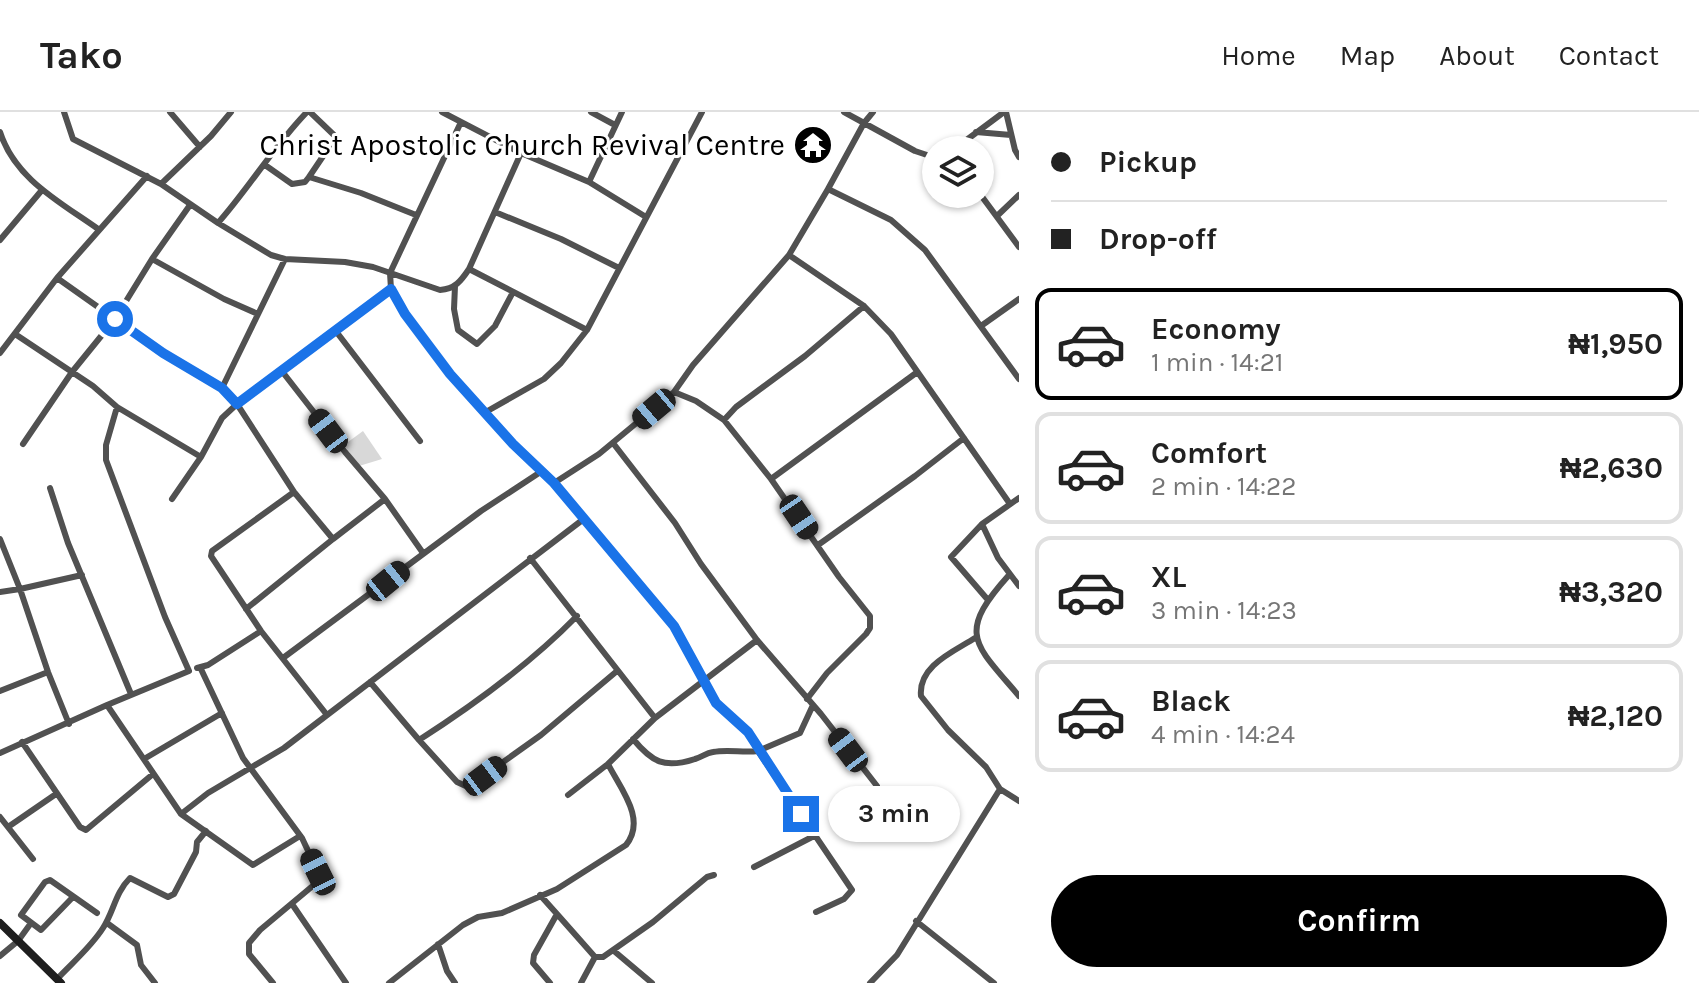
<!DOCTYPE html>
<meta charset="utf-8">
<style>
body{margin:0;font-family:Karla,sans-serif;background:#f2f2f2;color:#222;height:100vh;display:flex;flex-direction:column;font-size:30px;white-space:nowrap}
*{box-sizing:border-box;margin:0}
p{font-size:26px;color:#767676}
.icon{flex:none;width:44px;height:44px;fill:none;stroke:currentColor;stroke-width:2;stroke-linecap:round;stroke-linejoin:round}
.map{position:relative;flex:1;overflow:hidden}
.panel{display:flex;flex-direction:column;background:#fff;width:680px}
.panel>*{flex:none}
.hud{display:grid;align-content:center;height:176px;padding:0 32px;background:#fff}
.buttons{position:absolute;left:922px;top:24px;display:grid;gap:16px}
.buttons a{display:grid;place-items:center;width:72px;height:72px;border-radius:50%;background:#fff;box-shadow:0 2px 6px #0004;font-size:40px}
.end{position:absolute;width:36px;height:36px;margin:-18px;border:10px solid #1a73e8;background:#fff;box-shadow:0 0 0 4px #fff}
.from{border-radius:50%}
.bubble{position:absolute;height:56px;border-radius:28px;background:#fff;box-shadow:0 2px 6px #0004;font-size:26px;font-weight:700;line-height:56px;text-align:center}
.car{position:absolute;width:24px;height:48px;margin:-24px -12px;border-radius:10px;box-shadow:0 0 6px 2px #0007;background:linear-gradient(#222 24%,#8ab4d8 0 40%,#222 0 76%,#8ab4d8 0 86%,#222 0)}
.hud b{display:flex;align-items:center;gap:28px;height:76px;font-size:30px}
.hud b+b{border-top:2px solid #e0e0e0}
.hud i{width:20px;height:20px;background:#222}
ul{padding:0;list-style:none}
li{display:flex;align-items:center;gap:24px;height:112px;margin:0 16px 12px;padding:0 16px;border:4px solid #e0e0e0;border-radius:16px}
li div{flex:1}
li b{display:block;font-size:30px}
li em{font-style:normal;font-weight:700}
li.current{border-color:#000}
li>.icon{width:72px;height:72px;stroke-width:1.5}
.action{display:flex;gap:16px;margin-top:auto;padding:16px 32px}
.action a{flex:1;height:92px;border-radius:48px;background:#000;color:#fff;font-size:32px;font-weight:700;line-height:92px;text-align:center}
header{display:flex;align-items:center;gap:48px;box-sizing:border-box;height:112px;padding:0 40px;background:#fff;border-bottom:2px solid #e0e0e0}
header strong{font-size:38px}
nav{display:flex;gap:44px;margin-inline-start:auto;font-size:28px}
main{display:flex;flex:1;min-height:0}
.map>svg:first-child{display:block}
.green{fill:#d8d8d8}
.lines{fill:none;stroke-linecap:round;stroke-linejoin:round}
.minor{stroke:#515151;stroke-width:6}
.secondary{stroke:#1e1e1e;stroke-width:8}
.route{stroke:#1a73e8;stroke-width:10}
.labels{text-anchor:middle;dominant-baseline:central;stroke-width:6;stroke-linejoin:round;paint-order:stroke}
.poi-label{font-size:30px;fill:#000;stroke:#fff;text-anchor:end}
</style>
<header>
<strong>Tako</strong>
<nav><a>Home</a><a>Map</a><a>About</a><a>Contact</a></nav>
</header>
<main>
<div class="map">
<svg width="1019" height="871" viewBox="0 0 1019 871">
<rect width="100%" height="100%" fill="#fff"/>
<path class="green" d="M363,319l19,28 -23,7 -15,-21z"/>
<g class="lines">
<path class="minor" d="M64,0l9,27 88,45 57,39 53,32 14,4 60,3 28,5 67,23c15,-1 21,-9 29,-21l52,-116
M170,0l30,35
M310,0l26,25 -27,40 52,16 55,22
M442,0l79,41 68,29 57,35
M591,0l24,13
M844,0l20,11 9,-11
M1006,0l9,38 4,7
M0,20c15,47 60,70 98,97
M976,20l35,3
M953,38l51,-38
M265,53l27,19 13,-2 4,-5
M589,70l33,-70
M161,72l50,-48 20,-24
M828,77l36,-66 51,28 21,7
M980,82l39,53
M190,93l-38,54 -37,60 48,34 59,35 15,16 -15,14 -21,39
M495,100l66,27 58,29
M997,104l22,-21
M218,111c31,-35 56,-77 89,-111
M0,128l42,-50
M152,147l72,40 34,15
M469,157l118,61
M455,174l-1,23 4,21 19,14 18,-18 18,-34
M391,177l14,25 45,60 63,70 41,39 120,143 42,77 32,29 10,19c-15,2 -30,-2 -45,1 -7,1 -11,5 -18,7 -31,10 -43,3 -62,-20
M981,214l38,-27
M335,218l85,111
M15,222l78,52 24,21 84,50 -29,42
M0,241l57,-75 90,-102
M281,258l110,-81 -1,-16 71,-151
M222,276l63,-129
M674,280l22,9 28,19 47,59 68,98 31,39v12l-4,6 -39,39 -20,26
M117,295l-11,38v15l59,157 24,54 -82,34 74,109 27,-21 76,-45 301,-230
M484,301l60,-34 17,-16 26,-33 115,-218
M724,308l12,-13 69,-51 59,-50
M613,331l62,80 26,41 56,76 64,74 56,72
M23,332l49,-72 43,-53 -58,-41
M771,367l145,-106
M554,371l45,-29 75,-62 19,-27 96,-110
M50,376l18,55 63,151
M294,380l-82,59 -1,5 50,75 66,84
M385,387l38,54
M1010,392l-119,-170 -27,-28 -75,-51 39,-66 63,31 34,30 94,129
M982,412l16,34 21,28
M0,427l20,50 -20,3
M818,433l97,-69 49,-38
M530,446l125,160
M1009,463c-53,59 -35,68 10,121
M988,488l-37,-43 31,-33 37,-26
M246,497l87,-70 -39,-47 -57,-88 44,-34 64,82 40,47 -52,40
M283,546l198,-147 61,-40
M200,555l43,91 59,80 16,34 -3,12 -55,46 -11,13v11l24,29
M197,556l11,-3 53,-34
M370,570l49,58c53,-34 113,-78 158,-124
M0,579l48,-19
M813,593l-13,28 -42,18 94,139 -8,9 -28,13
M69,612l-21,-52 -28,-83 62,-14
M419,628l38,42 11,5 73,-52 76,-64
M22,630l58,85 6,3 67,-56
M0,641l107,-48
M144,647l78,-46
M1000,677l19,12
M568,683l40,-31
M181,702l72,51 47,-29
M0,705l33,42
M8,715l48,-33
M754,755l60,-31
M540,783l17,19 -23,41 -1,8 17,20
M73,785l-32,33 -20,-15 24,-33 5,-2 47,33
M292,792l54,79
M557,802l38,43h8l50,-35 54,-45 7,-2
M916,809l78,62
M107,811l30,22 4,20 14,18
M438,832l9,27 8,12
M614,839l38,32
M0,844l18,-15 13,-18
M57,867c16,-17 34,-32 46,-51 11,-17 12,-35 27,-50l38,19 6,-3 22,-42 1,-10 9,-11
M389,871l74,-58 15,-8 24,-4 55,-24 69,-44c21,-26 -6,-57 -18,-81l47,-46 102,-78
M581,871l14,-26
M870,871l27,-28 103,-166 -14,-22 -38,-37 -27,-34c-3,-30 32,-44 54,-58"/>
<path class="secondary" d="M0,811l61,60"/>
</g>
<g class="lines">
<path class="route" d="M115,207l48,34 59,35 15,16 154,-115 14,25 45,60 63,70 41,39 120,143 42,77 32,29 53,82"/>
</g>
<defs>
<g id="temple-disc" transform="scale(2)"><circle r="9.5" fill="#000" stroke="#fff"/><path d="M0-6L5-2H3V0L6.5 2.5H4V6H1.5V3h-3V6H-4V2.5H-6.5L-3 0V-2H-5Z" fill="#fff"/></g>
</defs>
<g fill-rule="evenodd">
<use href="#temple-disc" x="813" y="33"/>
</g>
<g class="labels">
<g class="poi-label">
<text x="785" y="33">Christ Apostolic Church Revival Centre</text>
</g>
</g>
</svg>
<div class="buttons">
<a><svg class="icon" aria-label="layers" viewBox="0 0 24 24"><path d="M12 4l9 5-9 5-9-5zM3 14l9 5 9-5"/></svg></a>
</div>
<i class="end from" style="left:115px;top:207px"></i>
<i class="end" style="left:801px;top:702px"></i>
<div class="bubble" style="left:828px;top:674px;width:132px">3 min</div>
<i class="car" style="left:654px;top:297px;rotate:230deg"></i>
<i class="car" style="left:328px;top:319px;rotate:323deg"></i>
<i class="car" style="left:799px;top:405px;rotate:146deg"></i>
<i class="car" style="left:388px;top:469px;rotate:51deg"></i>
<i class="car" style="left:848px;top:638px;rotate:323deg"></i>
<i class="car" style="left:485px;top:664px;rotate:53deg"></i>
<i class="car" style="left:318px;top:760px;rotate:334deg"></i>
</div>
<section class="panel">
<div class="hud">
<b><i class="from"></i>Pickup</b>
<b><i></i>Drop-off</b>
</div>
<ul>
<li class="current"><svg class="icon" aria-label="car" viewBox="0 0 24 24"><path d="M5 17H2v-5l4-1 3-4h7l3 4 3 1v5h-3M9 17h6M6 11h13"/><circle cx="7" cy="17" r="2"/><circle cx="17" cy="17" r="2"/></svg><div><b>Economy</b><p>1 min · 14:21</p></div><em>₦1,950</em></li>
<li><svg class="icon" aria-label="car" viewBox="0 0 24 24"><path d="M5 17H2v-5l4-1 3-4h7l3 4 3 1v5h-3M9 17h6M6 11h13"/><circle cx="7" cy="17" r="2"/><circle cx="17" cy="17" r="2"/></svg><div><b>Comfort</b><p>2 min · 14:22</p></div><em>₦2,630</em></li>
<li><svg class="icon" aria-label="car" viewBox="0 0 24 24"><path d="M5 17H2v-5l4-1 3-4h7l3 4 3 1v5h-3M9 17h6M6 11h13"/><circle cx="7" cy="17" r="2"/><circle cx="17" cy="17" r="2"/></svg><div><b>XL</b><p>3 min · 14:23</p></div><em>₦3,320</em></li>
<li><svg class="icon" aria-label="car" viewBox="0 0 24 24"><path d="M5 17H2v-5l4-1 3-4h7l3 4 3 1v5h-3M9 17h6M6 11h13"/><circle cx="7" cy="17" r="2"/><circle cx="17" cy="17" r="2"/></svg><div><b>Black</b><p>4 min · 14:24</p></div><em>₦2,120</em></li>
</ul>
<div class="action"><a>Confirm</a></div>
</section>
</main>
